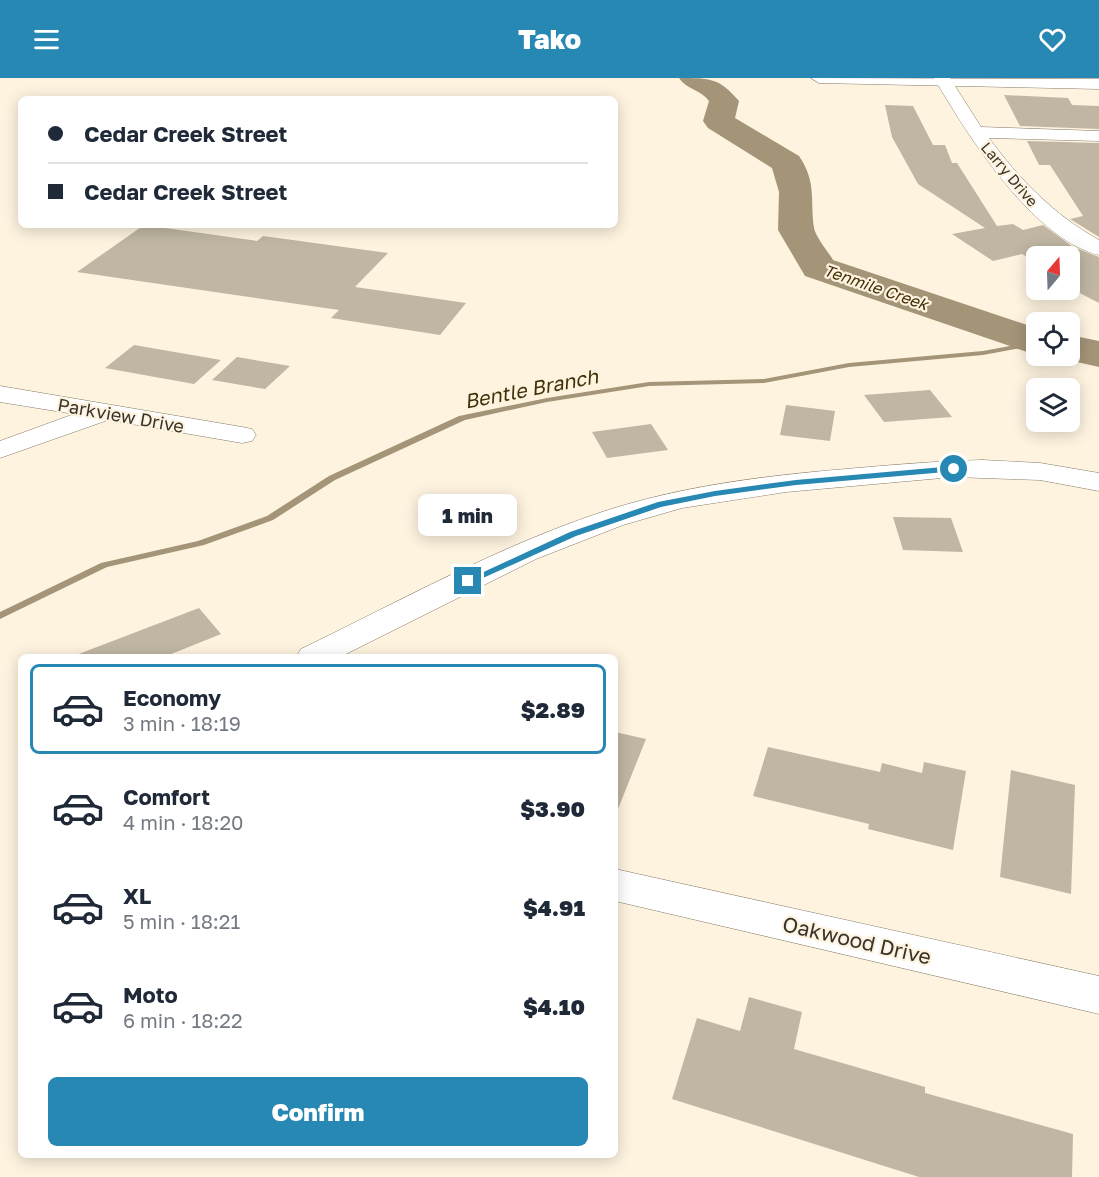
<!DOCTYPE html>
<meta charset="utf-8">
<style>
body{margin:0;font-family:"Golos Text",sans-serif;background:#f6f6f7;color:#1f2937;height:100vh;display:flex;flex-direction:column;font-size:22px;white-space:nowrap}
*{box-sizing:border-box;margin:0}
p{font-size:20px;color:#747a83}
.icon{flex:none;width:33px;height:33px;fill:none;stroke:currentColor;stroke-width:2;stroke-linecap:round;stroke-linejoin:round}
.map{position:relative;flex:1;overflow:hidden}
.details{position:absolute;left:18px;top:576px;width:600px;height:504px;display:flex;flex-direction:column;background:#fff;border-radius:9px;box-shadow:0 3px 15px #0003}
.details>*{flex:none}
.top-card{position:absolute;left:18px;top:18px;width:600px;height:132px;border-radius:9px;box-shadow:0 3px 15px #0003;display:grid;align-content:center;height:132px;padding:0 30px;background:#fff}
.needle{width:39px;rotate:19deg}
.tools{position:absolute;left:1026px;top:168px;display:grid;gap:12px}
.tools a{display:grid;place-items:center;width:54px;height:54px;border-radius:9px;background:#fff;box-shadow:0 3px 15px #0003;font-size:30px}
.end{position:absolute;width:27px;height:27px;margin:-14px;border:8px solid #2788b3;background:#fff;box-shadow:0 0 0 3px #fff}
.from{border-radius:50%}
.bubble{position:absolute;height:42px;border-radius:9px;background:#fff;box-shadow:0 3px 15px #0003;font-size:20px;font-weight:800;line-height:42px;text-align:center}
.top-card b{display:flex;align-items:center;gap:21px;height:57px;font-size:22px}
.top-card b+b{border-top:2px solid #e0e1e3}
.top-card i{width:15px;height:15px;background:#1f2937}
ul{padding:10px 0 0;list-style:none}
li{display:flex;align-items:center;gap:18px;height:90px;margin:0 12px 9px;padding:0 18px;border:3px solid transparent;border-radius:9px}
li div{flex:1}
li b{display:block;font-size:22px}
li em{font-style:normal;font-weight:800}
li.on{border-color:#2788b3}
li>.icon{width:54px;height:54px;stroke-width:1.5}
.button{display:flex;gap:12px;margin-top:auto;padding:12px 30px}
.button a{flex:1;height:69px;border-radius:9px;background:#2788b3;color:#fff;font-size:24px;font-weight:800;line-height:69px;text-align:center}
header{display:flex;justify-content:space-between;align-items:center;height:78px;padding:0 30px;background:#2788b3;color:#fff;font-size:27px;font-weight:800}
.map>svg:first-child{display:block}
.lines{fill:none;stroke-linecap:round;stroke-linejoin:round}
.stream{fill:#a49478;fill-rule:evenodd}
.river{fill:#a49478;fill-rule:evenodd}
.building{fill:#c0b6a3}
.minor-casing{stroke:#847a68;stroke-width:1}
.secondary-casing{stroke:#847a68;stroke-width:1}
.minor{fill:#fff;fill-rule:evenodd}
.secondary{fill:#fff;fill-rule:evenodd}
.route{fill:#2788b3}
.labels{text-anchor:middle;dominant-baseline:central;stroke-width:4.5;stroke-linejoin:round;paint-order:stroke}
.far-street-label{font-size:15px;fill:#38342c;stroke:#fef3df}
.far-water-label{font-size:16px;font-style:italic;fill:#423009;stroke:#fef3df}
.street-label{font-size:18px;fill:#38342c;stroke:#fef3df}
.water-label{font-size:20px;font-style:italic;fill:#423009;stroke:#fef3df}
.near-street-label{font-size:21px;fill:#38342c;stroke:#fef3df}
</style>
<header><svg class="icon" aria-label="menu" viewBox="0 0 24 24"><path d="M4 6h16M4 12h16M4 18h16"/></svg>Tako<svg class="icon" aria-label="heart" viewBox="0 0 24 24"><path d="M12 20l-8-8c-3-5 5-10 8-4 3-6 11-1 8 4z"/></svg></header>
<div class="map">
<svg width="1099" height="1099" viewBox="0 0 1099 1099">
<rect width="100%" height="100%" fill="#fef3df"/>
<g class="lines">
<path class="stream" d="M1036,263v4l-53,10 -134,12 -85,16 -115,3 -102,16 -82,18 -130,60 -62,40 -69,25 -97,22 -107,52v-7l101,-49 97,-22 69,-25 62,-40 130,-60 88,-18 102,-16 115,-3 85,-16 134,-12z"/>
<path class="river" d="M679,0c32,0 40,0 60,23l-4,17 64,38c18,26 11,45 15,72 2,10 14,23 19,32l203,68v27l-231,-79 -27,-46 1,-38 -7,-24 -64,-40 -5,-7 6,-20c-8,-11 -23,-12 -30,-23z
M1070,257l29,6v26l-44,-10 -1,-1h16z"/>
</g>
<path class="building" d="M1004,17l64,3 4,7 27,1v23l-79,-3z
M885,27l28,1 20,39h12l7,18h5l40,63 16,-2 10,6 20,-5 30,22 26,10v46l-29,-15v-32h-34v6l-14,-8 -29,7 -41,-27 33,-6 -67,-44 -26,-47z
M1027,63l72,2v94l-29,-18 13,-3 -33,-51h-11z
M144,147l113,16 6,-5 125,17 -33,34 111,16 -26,32 -109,-17 8,-8 -262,-38z
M134,267l87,15 -27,24 -89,-16z
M237,279l53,9 -25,23 -53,-9z
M930,312l22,27 -68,5 -20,-27z
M786,327l49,6 -5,30 -50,-6z
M651,346l17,26 -61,8 -15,-26z
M893,439l58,1 12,34 -60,-2z
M199,530l22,26 -57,23h-88v-2z
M615,654l31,7 -30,75 -1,-1z
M768,669l112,25 2,-9 40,10 2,-11 42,9 -13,79 -85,-21 1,-5 -116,-28z
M1011,692l64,15 -4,109 -71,-17z
M749,919l53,15 -8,37 131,38v6l148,41 -1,43h-153l-247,-78 25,-81 43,13z"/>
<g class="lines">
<g class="minor-casing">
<path id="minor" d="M934,0h16l31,49 118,4v10l-110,-3c30,41 65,77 110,102v15c-67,-16 -132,-121 -165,-177z
M0,308l242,41 10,2 4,6 -4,6 -10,2 -134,-23 -108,38v-17l74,-27 -74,-12z
M982,382l58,3 59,10v18l-59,-11 -87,-3 -167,15 -104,16 -59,17 -87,34 -196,98h-44l5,-8c99,-48 196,-102 301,-137 79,-26 161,-36 244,-43 46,-4 90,-8 136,-9z
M615,791l484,107v38l-484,-113z"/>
</g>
<g class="secondary-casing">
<path id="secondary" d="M811,0l288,1v10l-280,-6z"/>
</g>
<use href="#minor" class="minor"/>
<use href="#secondary" class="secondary"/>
</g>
<path class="route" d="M954,388l4,3 -1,2 -161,14 -81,11 -54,11 -85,29 -104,47 -8,-2 106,-49 88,-30 57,-11 81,-11z"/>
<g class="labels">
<g class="far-street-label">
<text transform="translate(1010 96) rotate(50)">Larry Drive</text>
</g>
<g class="far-water-label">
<text transform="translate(876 209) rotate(19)">Tenmile Creek</text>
</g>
<g class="street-label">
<text transform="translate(121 337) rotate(10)">Parkview Drive</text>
</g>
<g class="water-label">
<text transform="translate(531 310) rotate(-11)">Bentle Branch</text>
</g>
<g class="near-street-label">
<text transform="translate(857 862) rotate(13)">Oakwood Drive</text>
</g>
</g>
</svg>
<div class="tools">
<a><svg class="needle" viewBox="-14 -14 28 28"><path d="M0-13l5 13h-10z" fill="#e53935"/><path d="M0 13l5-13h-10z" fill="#747a83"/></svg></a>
<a><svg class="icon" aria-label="locate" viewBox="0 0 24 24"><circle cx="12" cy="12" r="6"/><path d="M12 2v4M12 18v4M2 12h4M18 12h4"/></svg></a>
<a><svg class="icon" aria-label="layers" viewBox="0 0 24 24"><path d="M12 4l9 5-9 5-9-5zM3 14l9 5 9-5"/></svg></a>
</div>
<i class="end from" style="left:954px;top:391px"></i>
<i class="end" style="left:468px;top:503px"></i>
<div class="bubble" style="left:418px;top:416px;width:99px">1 min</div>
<div class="top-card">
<b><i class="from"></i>Cedar Creek Street</b>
<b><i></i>Cedar Creek Street</b>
</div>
<section class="details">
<ul>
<li class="on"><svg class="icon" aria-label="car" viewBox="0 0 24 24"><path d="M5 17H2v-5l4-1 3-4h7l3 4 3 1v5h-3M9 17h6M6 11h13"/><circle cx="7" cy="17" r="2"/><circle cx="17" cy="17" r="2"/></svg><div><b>Economy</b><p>3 min · 18:19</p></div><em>$2.89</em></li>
<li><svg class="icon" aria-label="car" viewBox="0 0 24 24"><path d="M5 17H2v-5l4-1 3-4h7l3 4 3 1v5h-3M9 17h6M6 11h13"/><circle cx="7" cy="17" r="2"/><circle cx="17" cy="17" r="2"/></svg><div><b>Comfort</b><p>4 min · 18:20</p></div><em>$3.90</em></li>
<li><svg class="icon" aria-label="car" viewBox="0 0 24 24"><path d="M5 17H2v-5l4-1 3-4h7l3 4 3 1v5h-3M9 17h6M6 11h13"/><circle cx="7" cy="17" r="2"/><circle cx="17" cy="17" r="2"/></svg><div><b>XL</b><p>5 min · 18:21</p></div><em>$4.91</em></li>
<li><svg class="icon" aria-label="car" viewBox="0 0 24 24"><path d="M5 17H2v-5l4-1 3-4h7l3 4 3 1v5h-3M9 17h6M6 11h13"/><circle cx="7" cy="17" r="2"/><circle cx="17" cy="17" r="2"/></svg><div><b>Moto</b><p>6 min · 18:22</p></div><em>$4.10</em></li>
</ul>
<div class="button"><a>Confirm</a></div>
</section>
</div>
